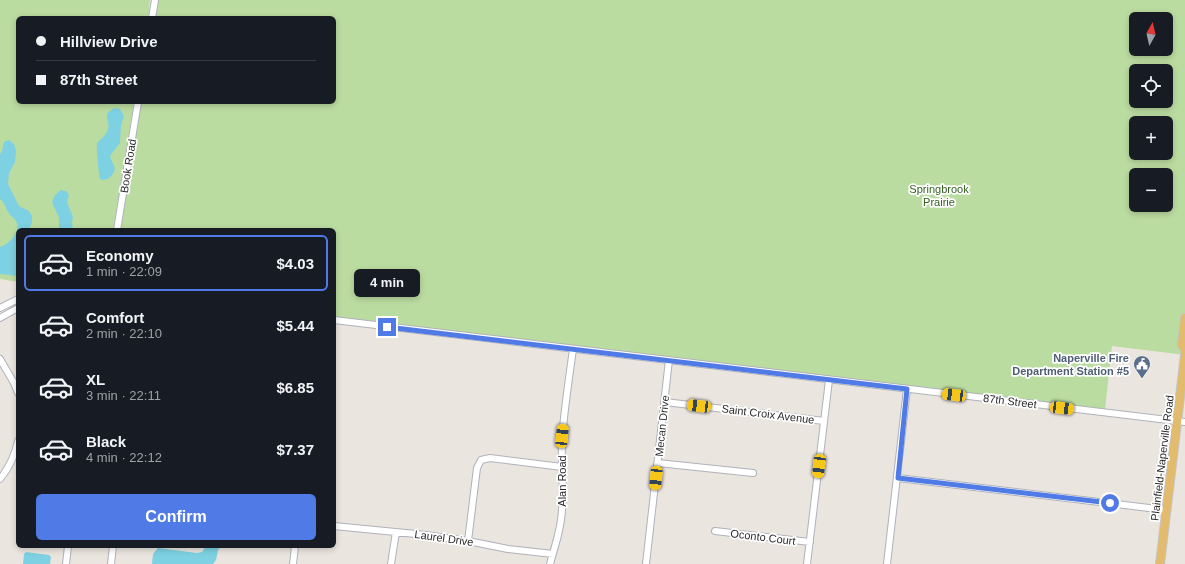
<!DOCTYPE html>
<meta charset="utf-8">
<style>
body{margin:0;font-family:Arial,sans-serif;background:#20242c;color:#f1f3f6;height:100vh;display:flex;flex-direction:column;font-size:15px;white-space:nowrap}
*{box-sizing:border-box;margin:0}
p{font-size:13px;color:#9ea1a6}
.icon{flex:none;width:22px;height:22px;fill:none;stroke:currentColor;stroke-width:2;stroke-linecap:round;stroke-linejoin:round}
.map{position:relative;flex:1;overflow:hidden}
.sheet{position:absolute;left:16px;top:228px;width:320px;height:320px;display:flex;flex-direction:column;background:#171b24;border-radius:6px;box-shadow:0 2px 6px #0003}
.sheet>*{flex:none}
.hud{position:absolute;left:16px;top:16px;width:320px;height:88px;border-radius:6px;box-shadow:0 2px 6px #0003;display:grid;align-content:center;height:88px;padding:0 20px;background:#171b24}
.needle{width:26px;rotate:8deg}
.tools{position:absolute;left:1129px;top:12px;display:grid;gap:8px}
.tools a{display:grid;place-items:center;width:44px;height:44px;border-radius:6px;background:#171b24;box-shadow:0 2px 6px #0003;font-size:20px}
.end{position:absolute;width:18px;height:18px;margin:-9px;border:5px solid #507be7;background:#fff;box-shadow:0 0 0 2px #fff}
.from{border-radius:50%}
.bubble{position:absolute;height:28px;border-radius:6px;background:#171b24;box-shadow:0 2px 6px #0003;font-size:13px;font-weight:800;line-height:28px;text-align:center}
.car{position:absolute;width:12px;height:24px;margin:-12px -6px;border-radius:5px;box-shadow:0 0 3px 1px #0007;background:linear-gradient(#f5c518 24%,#345 0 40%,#f5c518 0 76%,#345 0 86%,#f5c518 0)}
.hud b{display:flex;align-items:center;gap:14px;height:38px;font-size:15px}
.hud b+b{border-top:1px solid #363941}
.hud i{width:10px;height:10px;background:#f1f3f6}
ul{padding:7px 0 0;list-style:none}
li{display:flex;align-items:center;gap:12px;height:56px;margin:0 8px 6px;padding:0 12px;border:2px solid transparent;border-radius:6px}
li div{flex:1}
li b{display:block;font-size:15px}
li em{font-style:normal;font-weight:800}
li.active{border-color:#507be7}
li>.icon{width:36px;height:36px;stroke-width:1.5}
.action{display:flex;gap:8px;margin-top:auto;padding:8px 20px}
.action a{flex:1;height:46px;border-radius:6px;background:#507be7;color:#fff;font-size:16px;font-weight:800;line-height:46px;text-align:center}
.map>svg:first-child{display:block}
.green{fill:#bbdca1;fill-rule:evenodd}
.water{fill:#7dd1e2}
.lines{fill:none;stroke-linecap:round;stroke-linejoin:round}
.minor-casing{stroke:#afb2ba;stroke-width:8}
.major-casing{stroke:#c4c4c4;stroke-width:10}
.minor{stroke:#fff;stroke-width:6}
.major{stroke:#e2bb6d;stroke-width:8}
.route{stroke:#507be7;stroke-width:5}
.labels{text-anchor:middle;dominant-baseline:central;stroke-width:3.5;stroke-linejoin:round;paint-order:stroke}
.street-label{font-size:11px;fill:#2b2b2b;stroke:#fff}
.park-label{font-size:11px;fill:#356122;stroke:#fff}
.service-label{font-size:11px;font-weight:bold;fill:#4e5e75;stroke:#fff;text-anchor:end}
</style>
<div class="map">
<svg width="1185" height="564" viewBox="0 0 1185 564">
<rect width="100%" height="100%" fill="#ebe5df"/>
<path class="green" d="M0,0h150l-2,18h-130v84h116l-21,128h-95v52l-18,-3z
M157,0h1028v355l-73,-9 -7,64 -771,-92v-88h-213l19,-128h194v-84h-180zM1136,19h30v30h-30zM1136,71h30v30h-30zM1136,123h30v30h-30zM1136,175h30v30h-30z"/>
<path class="water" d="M115,108l5,1 4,7 -3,9 -1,18 -10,13c2,8 8,12 2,19 -3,4 -5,4 -9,5l-3,-1c-1,-3 -4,-33 -3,-35 2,-5 9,-7 11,-15 3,-9 -8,-14 7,-21z
M9,140l5,4 2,7 -1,11 -6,11 -1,11 11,22 10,5 3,5v6l-3,8h-11v46h-1l-7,-1 -10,-1v-27c9,-2 22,-16 16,-26 -2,-4 -6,-5 -8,-9 -3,-5 -3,-9 -8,-13v-45l2,-3 2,-9z
M61,190l5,1 3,4 -2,7 6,15 -1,5 1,8h-14v-12l-7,-16 3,-7z
M206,546h36l-3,2h-19l-2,2 -2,10 -3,4h-61l1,-10 5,-6 39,5 5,-1z
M26,552l23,3 2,2 -1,7h-27l1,-10z"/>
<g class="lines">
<g class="minor-casing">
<path id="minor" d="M152,18l3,-18
M117,230l21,-128
M0,308l18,-9
M0,318l18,-10
M334,320l851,102
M0,359l14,24 4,10
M665,402l159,19
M658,463l95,10
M898,478l268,32
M0,479c9,-11 15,-24 18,-38
M334,526l92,9 42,6 40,8 45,5
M715,531l95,11
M468,541l9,-73 4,-8 9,-2 72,9
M66,564l2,-18
M111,564l2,-18
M293,564l2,-18
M391,564l5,-32
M550,564c5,-19 11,-33 12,-54 2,-23 -1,-46 0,-70 2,-30 7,-61 11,-91
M646,564l23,-204
M807,564l22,-184
M887,564l20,-175"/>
</g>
<g class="major-casing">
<path id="major" d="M1185,318l-3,27 3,5
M1160,564l25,-209"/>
</g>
<use href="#minor" class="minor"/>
<use href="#major" class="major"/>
</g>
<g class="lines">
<path class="route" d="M387,327l520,62 -9,89 212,25"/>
</g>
<defs>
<g id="civic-pin" transform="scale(0.9)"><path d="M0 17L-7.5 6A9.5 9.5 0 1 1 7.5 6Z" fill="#5c6f8a" stroke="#fff"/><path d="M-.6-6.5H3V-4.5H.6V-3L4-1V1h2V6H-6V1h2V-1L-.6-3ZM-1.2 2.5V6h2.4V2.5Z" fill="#fff"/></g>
</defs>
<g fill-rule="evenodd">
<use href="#civic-pin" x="1142" y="364"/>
</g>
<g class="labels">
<g class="street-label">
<text transform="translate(128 166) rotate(-81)">Book Road</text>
<text transform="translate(1010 401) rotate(7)">87th Street</text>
<text transform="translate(768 414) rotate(7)">Saint Croix Avenue</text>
<text transform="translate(662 426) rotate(-84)">Mecan Drive</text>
<text transform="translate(1162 458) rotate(-83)">Plainfield-Naperville Road</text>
<text transform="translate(562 481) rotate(-90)">Alan Road</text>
<text transform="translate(763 537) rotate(7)">Oconto Court</text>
<text transform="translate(444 538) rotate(8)">Laurel Drive</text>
</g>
<g class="park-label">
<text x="939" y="189">Springbrook<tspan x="939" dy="13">Prairie</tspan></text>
</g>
<g class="service-label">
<text x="1129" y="358">Naperville Fire<tspan x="1129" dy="13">Department Station #5</tspan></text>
</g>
</g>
</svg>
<div class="tools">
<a><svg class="needle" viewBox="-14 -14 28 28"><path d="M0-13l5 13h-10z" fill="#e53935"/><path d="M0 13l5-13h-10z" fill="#9ea1a6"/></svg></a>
<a><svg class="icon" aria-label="locate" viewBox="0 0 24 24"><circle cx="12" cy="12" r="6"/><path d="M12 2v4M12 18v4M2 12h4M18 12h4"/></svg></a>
<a>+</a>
<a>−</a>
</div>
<i class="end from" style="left:1110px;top:503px"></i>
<i class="end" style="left:387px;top:327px"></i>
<div class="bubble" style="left:354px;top:269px;width:66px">4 min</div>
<i class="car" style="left:954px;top:395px;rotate:277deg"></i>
<i class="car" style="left:699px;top:406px;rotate:277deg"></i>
<i class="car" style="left:1062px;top:408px;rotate:97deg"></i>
<i class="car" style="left:562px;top:436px;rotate:6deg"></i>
<i class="car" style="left:819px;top:466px;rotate:187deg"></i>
<i class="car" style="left:656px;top:478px;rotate:186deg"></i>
<div class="hud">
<b><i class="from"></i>Hillview Drive</b>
<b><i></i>87th Street</b>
</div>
<section class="sheet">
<ul>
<li class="active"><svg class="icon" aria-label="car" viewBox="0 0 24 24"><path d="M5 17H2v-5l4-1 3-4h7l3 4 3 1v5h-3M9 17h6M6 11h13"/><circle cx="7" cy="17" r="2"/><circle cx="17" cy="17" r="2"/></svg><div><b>Economy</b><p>1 min · 22:09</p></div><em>$4.03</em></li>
<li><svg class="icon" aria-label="car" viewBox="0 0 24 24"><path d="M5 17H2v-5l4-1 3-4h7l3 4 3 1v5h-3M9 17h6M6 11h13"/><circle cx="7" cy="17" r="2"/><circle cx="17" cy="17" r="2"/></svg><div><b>Comfort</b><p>2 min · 22:10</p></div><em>$5.44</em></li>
<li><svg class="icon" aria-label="car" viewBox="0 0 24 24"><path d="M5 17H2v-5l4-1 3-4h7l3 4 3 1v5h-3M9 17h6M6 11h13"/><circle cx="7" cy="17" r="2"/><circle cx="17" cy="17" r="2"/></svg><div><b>XL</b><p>3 min · 22:11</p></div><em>$6.85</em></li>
<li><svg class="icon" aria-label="car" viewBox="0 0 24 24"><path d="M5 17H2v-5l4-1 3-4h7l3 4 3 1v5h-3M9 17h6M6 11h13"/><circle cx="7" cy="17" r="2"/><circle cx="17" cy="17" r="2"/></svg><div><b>Black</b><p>4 min · 22:12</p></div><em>$7.37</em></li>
</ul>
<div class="action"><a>Confirm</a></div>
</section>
</div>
